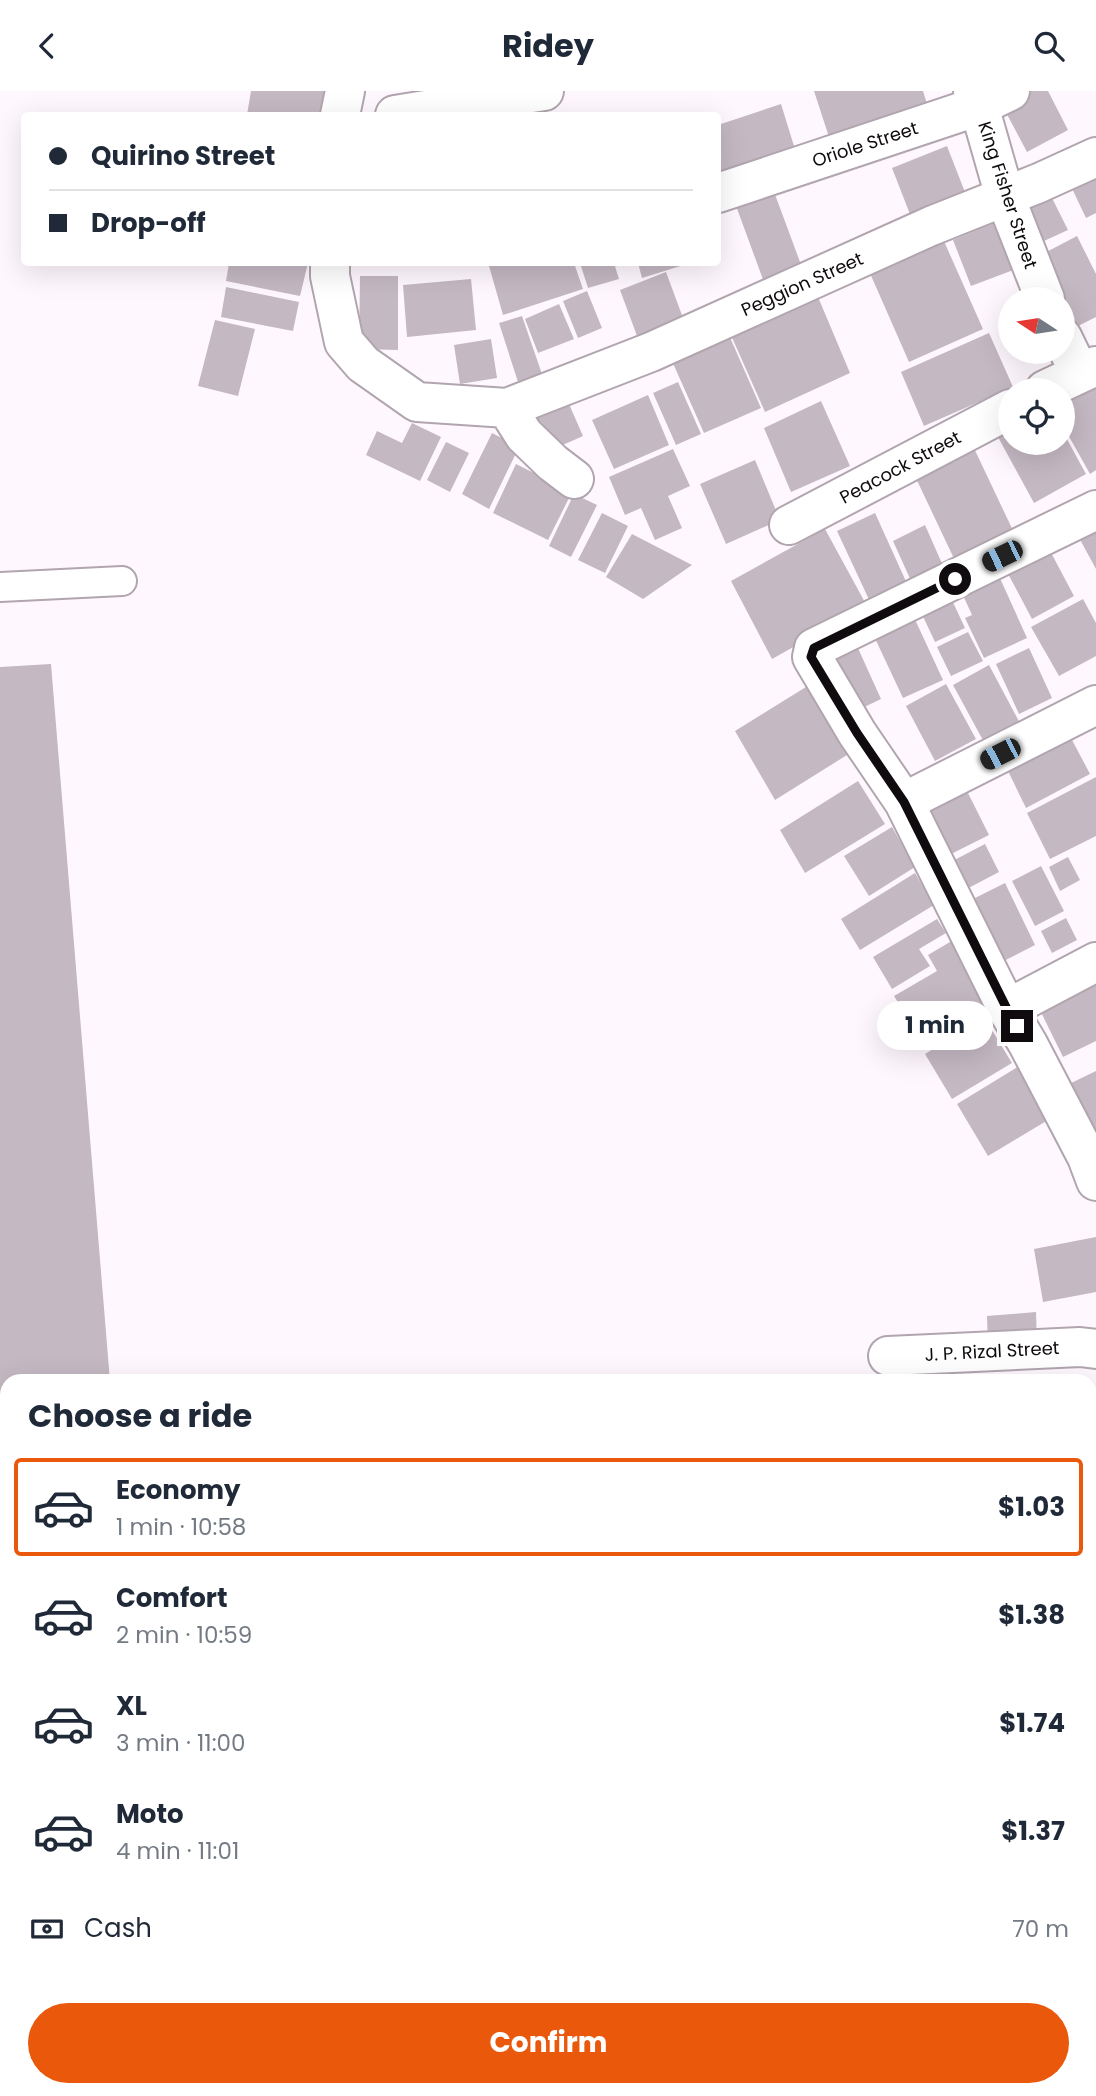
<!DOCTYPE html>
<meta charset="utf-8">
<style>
body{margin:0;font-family:Poppins,sans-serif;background:#f2f2f3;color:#1f2937;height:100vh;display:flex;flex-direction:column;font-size:26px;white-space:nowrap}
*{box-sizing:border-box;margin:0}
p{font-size:23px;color:#747a83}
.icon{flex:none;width:38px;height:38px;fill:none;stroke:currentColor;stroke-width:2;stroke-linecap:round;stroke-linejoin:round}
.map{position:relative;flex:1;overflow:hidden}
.sheet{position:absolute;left:0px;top:1283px;width:1097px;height:723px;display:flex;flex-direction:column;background:#fff;border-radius:21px 21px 0 0;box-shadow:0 7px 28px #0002}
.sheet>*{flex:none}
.guide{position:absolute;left:21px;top:21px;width:700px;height:154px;border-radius:7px;box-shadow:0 7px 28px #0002;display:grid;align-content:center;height:154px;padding:0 28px;background:#fff}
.needle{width:46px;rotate:282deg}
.tools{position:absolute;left:998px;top:196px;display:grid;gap:14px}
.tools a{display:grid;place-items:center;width:77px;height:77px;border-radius:50%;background:#fff;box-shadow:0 7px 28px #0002;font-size:35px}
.end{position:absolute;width:32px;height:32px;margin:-16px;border:9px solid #0f0b0e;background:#fff;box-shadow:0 0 0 4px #fff}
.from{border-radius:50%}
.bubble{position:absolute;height:49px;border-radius:24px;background:#fff;box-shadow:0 7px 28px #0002;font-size:23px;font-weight:700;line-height:49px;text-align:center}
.car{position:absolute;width:21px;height:42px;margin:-21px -10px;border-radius:9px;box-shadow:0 0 5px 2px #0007;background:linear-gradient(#222 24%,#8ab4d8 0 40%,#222 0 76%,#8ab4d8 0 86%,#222 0)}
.guide b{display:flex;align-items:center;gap:24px;height:66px;font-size:26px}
.guide b+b{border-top:2px solid #e0e1e3}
.guide i{width:18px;height:18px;background:#1f2937}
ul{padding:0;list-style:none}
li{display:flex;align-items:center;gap:21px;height:98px;margin:0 14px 10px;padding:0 14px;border:4px solid transparent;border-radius:7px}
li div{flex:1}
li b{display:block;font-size:26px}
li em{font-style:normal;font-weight:700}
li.selected{border-color:#ea580c}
li>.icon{width:63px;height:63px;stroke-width:1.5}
h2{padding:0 28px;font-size:32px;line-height:84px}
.pay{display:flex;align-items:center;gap:18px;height:77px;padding:0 28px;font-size:26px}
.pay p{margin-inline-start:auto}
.primary-button{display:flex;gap:14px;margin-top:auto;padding:14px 28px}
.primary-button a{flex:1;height:80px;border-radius:42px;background:#ea580c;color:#fff;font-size:28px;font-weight:700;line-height:80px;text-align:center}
header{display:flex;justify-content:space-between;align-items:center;height:91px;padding:0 28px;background:#fff;font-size:32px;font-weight:700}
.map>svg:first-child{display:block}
.building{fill:#c4b8c2}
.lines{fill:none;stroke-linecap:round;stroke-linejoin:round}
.lane-casing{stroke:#b1a5af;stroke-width:32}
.street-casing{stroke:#b1a5af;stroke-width:42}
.path{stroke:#a8a1a7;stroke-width:4.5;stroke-dasharray:2 5;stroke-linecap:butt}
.lane{stroke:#fff;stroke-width:28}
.street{stroke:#fff;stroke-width:38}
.route{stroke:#0f0b0e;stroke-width:9}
.labels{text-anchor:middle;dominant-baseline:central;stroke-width:7;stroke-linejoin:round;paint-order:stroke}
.street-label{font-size:18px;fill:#0f0b0e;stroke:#fff}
</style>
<header><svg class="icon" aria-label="back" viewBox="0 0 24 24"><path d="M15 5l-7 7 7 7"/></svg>Ridey<svg class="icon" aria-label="search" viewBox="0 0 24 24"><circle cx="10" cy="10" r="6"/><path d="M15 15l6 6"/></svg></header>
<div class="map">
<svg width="1096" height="2005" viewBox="0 0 1096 2005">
<rect width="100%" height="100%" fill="#fff7fe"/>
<path class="building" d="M251,0h74l-4,24h-74z
M814,0h109l4,13 -98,33z
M1028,0h20l20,39 -41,22 -25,-47z
M781,13l17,55 -80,26v-60z
M947,55l23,59 -55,22 -23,-59z
M1096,72v50l-10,5 -19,-40z
M1046,95l22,44 -35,16 -21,-43z
M773,98l30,81 -38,15 -30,-82z
M997,131l19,47 -45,17 -18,-46z
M1077,145l19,38v43l-26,13 -8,-15v-16l-27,-41z
M943,148l40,90 -74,33 -40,-91z
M229,172h79l-8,33 -74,-15z
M501,172h73l9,26 -80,26 -14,-49z
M580,172h34l5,16 -31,9z
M638,172h52l-48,15z
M666,181l20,54 -46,18 -20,-54z
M360,185h38v74l-39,-1z
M471,188l5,51 -69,7 -4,-52z
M813,194l37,88 -85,39 -39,-88z
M226,196l73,15 -6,29 -72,-14z
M587,200l15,37 -24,10 -15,-37z
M559,213l15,35 -36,14 -13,-34z
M522,225l21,61 -24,8 -20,-62z
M215,229l40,9 -17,67 -40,-10z
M725,235l36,82 -57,25 -36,-81z
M989,242l24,54 -89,39 -23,-54z
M491,248l6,39 -37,6 -6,-39z
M678,291l23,52 -25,11 -23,-52z
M1096,293v86l-6,4 -28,-50v-23z
M565,304l18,41 -36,16 -18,-41z
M648,304l21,50 -55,24 -22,-49z
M821,310l29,65 -59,26 -27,-64z
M1010,325v27h52v-13l24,44 -52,29 -42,-77z
M412,332l29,14 -21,44 -54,-26 11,-24 25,12z
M492,342l27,14 -30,62 -27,-15z
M446,351l23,11 -19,39 -23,-12z
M972,353l45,95 -59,28 -45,-95z
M673,358l17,37 -22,10 14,32 -27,12 -14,-32 -16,7 -16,-38z
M755,369l25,60 -54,24 -26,-60z
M516,373l56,28 -24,48 -55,-27z
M574,403l23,11 -26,52 -22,-11z
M602,422l26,13 -23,47 -27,-13z
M875,422l34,75 -37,18 -35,-75z
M1096,433v45l-19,-35z
M925,434l19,43 -32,15 -19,-42z
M825,438l42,77 -95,53 -41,-78z
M632,443l60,31 -49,34 -37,-22z
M1048,456l26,49 -42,23 -26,-49z
M999,485l28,62 -43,20 -19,-40 7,-3 -10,-22z
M950,505l15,32 -30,14 -15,-32z
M1083,508l13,24v33l-37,20 -28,-49z
M912,522l31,67 -40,18 -31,-66z
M968,541l15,29 -32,15 -14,-29z
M857,555l24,53 -27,13 -25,-54z
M1029,557l23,50 -33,16 -23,-50z
M51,573l59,717h-103v708h161v7h-168v-1429z
M989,574l32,60 -36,19 -32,-59z
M814,591l41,68 -80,50 -40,-69z
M946,593l30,55 -41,22 -29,-55z
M1071,647l19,36 -64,34 -18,-37z
M1096,686v59l-46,23 -23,-46z
M858,690l27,43 -80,49 -25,-43z
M967,700l22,44 -44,22 -21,-43z
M892,736l23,40 -46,29 -25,-40z
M985,753l14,28 -42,22 -14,-28z
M1068,766l12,23 -20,11 -11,-24z
M1041,775l23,45 -29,15 -23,-45z
M915,782l19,32 -74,45 -19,-31z
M1005,792l30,62 -37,19 -31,-62z
M1066,827l11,22 -25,13 -11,-22z
M937,828l9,14 -27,16 11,17 -38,23 -19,-32z
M955,848l41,69 -69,42 -33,-54 43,-25 -9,-16z
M1096,882v68l-33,16 -27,-55z
M984,926l28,46 -60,36 -27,-45z
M1021,974l32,52 -65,39 -31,-52z
M1096,980v68l-29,-54z
M1096,1146v55l-53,10 -9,-53z
M1036,1221l1,31 -49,4 -1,-31z
M894,1277l56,6 -1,7h-57z
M1096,1467v67l-6,2v-68z
M1096,1569v68l-6,2v-68z
M1096,1777v47h-1l-5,-16v-29z
M1091,1817l5,16v24l-6,2z
M995,1998h43l2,7h-43z"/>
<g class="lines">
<g class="lane-casing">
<path id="lane" d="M0,496l122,-6"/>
</g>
<g class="street-casing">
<path id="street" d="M973,0l6,15 26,91 40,102
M340,24l5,-24
M395,24l149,-24
M718,102l261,-87 31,-15
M330,172v13l14,66 19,22 54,38 90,6 144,-56 280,-126 108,-43 57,-26
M1062,246l17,35
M1045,299l51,-24
M507,317l17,27 29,28 21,16
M1096,419l-282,138 -2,9 45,76 47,69 103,207 21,35 59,113 9,24
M789,434l221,-116
M904,711l192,-97
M1007,918l89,-47
M888,1265l192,-9 16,2
M1090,1394h6
M1090,1543l6,-1
M1090,1667l6,-1
M1090,1886l6,-2
M987,1998l2,7"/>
</g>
<path class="path" d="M427,1998l3,7"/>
<use href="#lane" class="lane"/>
<use href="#street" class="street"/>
</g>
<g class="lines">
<path class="route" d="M955,488l-141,69 -3,9 46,76 47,69 103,207 10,17"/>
</g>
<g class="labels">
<g class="street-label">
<text transform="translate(865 53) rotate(-18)">Oriole Street</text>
<text transform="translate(1008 104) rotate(72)">King Fisher Street</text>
<text transform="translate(802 193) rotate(-24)">Peggion Street</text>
<text transform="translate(900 376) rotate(-28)">Peacock Street</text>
<text transform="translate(992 1260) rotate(-3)">J. P. Rizal Street</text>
</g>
</g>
</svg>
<div class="tools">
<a><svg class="needle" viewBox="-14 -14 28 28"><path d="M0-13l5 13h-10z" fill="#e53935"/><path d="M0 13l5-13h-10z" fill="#747a83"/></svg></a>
<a><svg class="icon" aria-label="locate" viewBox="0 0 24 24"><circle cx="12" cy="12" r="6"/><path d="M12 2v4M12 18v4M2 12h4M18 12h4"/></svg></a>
</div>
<i class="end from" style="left:955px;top:488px"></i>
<i class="end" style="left:1017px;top:935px"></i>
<div class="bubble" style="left:877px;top:910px;width:116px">1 min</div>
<i class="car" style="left:1002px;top:465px;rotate:244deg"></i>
<i class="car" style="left:1000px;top:663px;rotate:243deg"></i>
<div class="guide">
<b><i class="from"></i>Quirino Street</b>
<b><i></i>Drop-off</b>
</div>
<section class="sheet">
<h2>Choose a ride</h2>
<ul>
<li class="selected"><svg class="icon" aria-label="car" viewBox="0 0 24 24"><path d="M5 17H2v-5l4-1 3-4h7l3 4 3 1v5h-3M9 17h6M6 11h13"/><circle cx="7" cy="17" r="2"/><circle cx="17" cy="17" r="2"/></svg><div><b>Economy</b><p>1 min · 10:58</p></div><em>$1.03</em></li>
<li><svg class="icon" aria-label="car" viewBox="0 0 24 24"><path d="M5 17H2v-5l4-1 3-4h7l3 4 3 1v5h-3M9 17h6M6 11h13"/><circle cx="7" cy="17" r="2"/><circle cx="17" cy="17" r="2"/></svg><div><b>Comfort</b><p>2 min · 10:59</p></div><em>$1.38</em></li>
<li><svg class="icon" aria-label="car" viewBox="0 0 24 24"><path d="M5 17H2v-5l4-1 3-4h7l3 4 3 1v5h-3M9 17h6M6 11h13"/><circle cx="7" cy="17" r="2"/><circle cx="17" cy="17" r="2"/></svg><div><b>XL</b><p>3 min · 11:00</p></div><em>$1.74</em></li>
<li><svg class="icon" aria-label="car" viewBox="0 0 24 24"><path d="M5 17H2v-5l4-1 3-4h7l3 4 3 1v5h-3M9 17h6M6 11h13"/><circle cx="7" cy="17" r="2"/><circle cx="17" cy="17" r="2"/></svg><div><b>Moto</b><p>4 min · 11:01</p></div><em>$1.37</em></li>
</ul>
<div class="pay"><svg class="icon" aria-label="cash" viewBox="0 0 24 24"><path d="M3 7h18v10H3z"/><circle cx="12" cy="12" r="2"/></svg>Cash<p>70 m</p></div>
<div class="primary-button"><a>Confirm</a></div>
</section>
</div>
